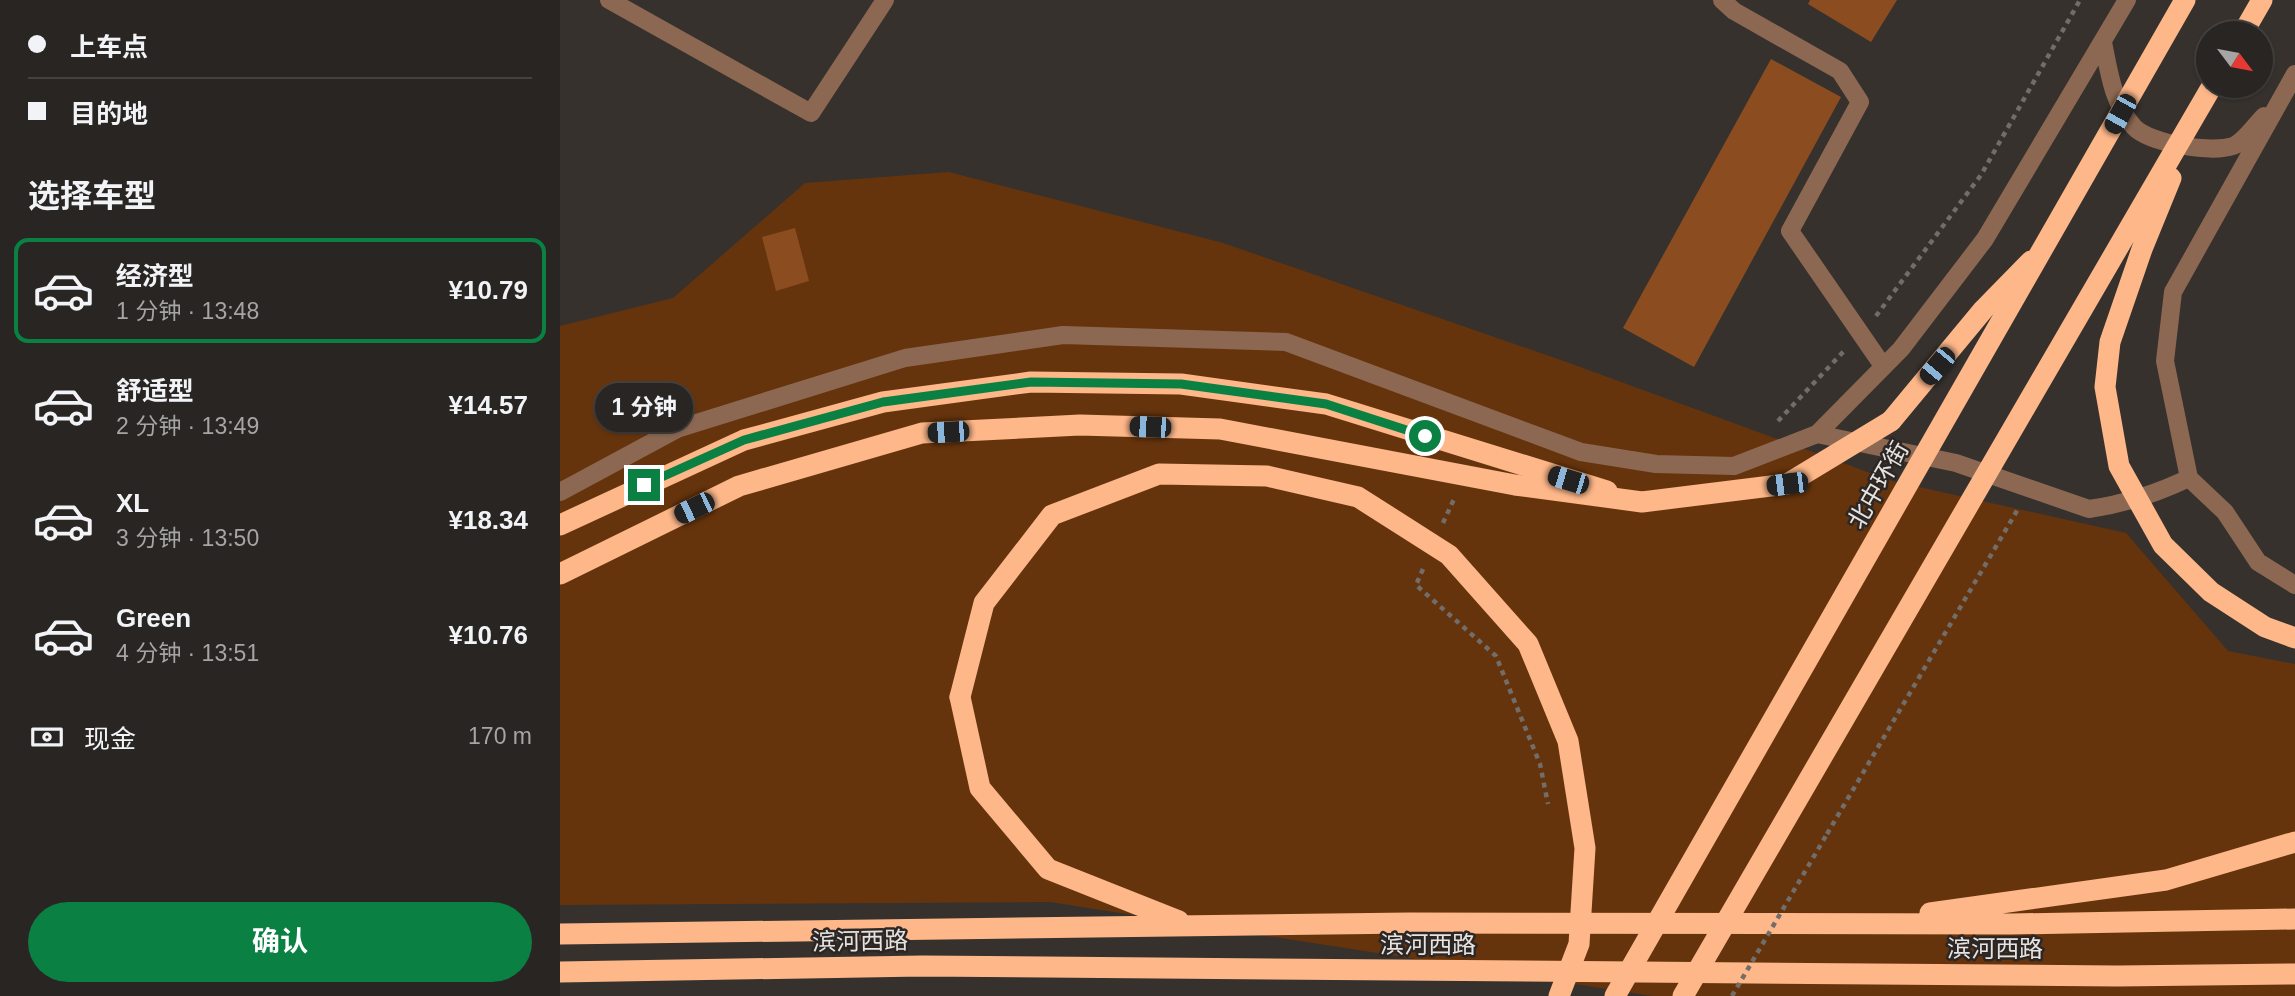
<!DOCTYPE html>
<html lang="zh">
<meta charset="utf-8">
<style>
body{margin:0;font-family:Helvetica,"Noto Sans SC",sans-serif;background:#34312f;color:#f1f3f6;height:100vh;display:flex;flex-direction:column;font-size:26px;white-space:nowrap}
*{box-sizing:border-box;margin:0}
p{font-size:23px;color:#a5a5a5}
.icon{flex:none;width:38px;height:38px;fill:none;stroke:currentColor;stroke-width:2;stroke-linecap:round;stroke-linejoin:round}
.map{position:relative;flex:1;overflow:hidden}
.panel{display:flex;flex-direction:column;background:#282522;width:560px}
.panel>*{flex:none}
.guide{display:grid;align-content:center;height:154px;padding:0 28px;background:#282522}
.needle{width:46px;rotate:122deg}
.controls{position:absolute;left:1636px;top:21px;display:grid;gap:14px}
.controls a{display:grid;place-items:center;width:77px;height:77px;border-radius:50%;background:#282522;box-shadow:0 2px 5px #0004,0 0 0 2px #444240;font-size:35px}
.end{position:absolute;width:32px;height:32px;margin:-16px;border:9px solid #0b8043;background:#fff;box-shadow:0 0 0 4px #fff}
.from{border-radius:50%}
.bubble{position:absolute;height:49px;border-radius:24px;background:#282522;box-shadow:0 2px 5px #0004,0 0 0 2px #444240;font-size:23px;font-weight:700;line-height:49px;text-align:center}
.car{position:absolute;width:21px;height:42px;margin:-21px -10px;border-radius:9px;box-shadow:0 0 5px 2px #0007;background:linear-gradient(#222 24%,#8ab4d8 0 40%,#222 0 76%,#8ab4d8 0 86%,#222 0)}
.guide b{display:flex;align-items:center;gap:24px;height:66px;font-size:26px}
.guide b+b{border-top:2px solid #444240}
.guide i{width:18px;height:18px;background:#f1f3f6}
ul{padding:0;list-style:none}
li{display:flex;align-items:center;gap:21px;height:105px;margin:0 14px 10px;padding:0 14px;border:4px solid transparent;border-radius:14px}
li div{flex:1}
li b{display:block;font-size:26px}
li em{font-style:normal;font-weight:700}
li.on{border-color:#0b8043}
li>.icon{width:63px;height:63px;stroke-width:1.5}
h2{padding:0 28px;font-size:32px;line-height:84px}
.pay{display:flex;align-items:center;gap:18px;height:77px;padding:0 28px;font-size:26px}
.pay p{margin-inline-start:auto}
.cta{display:flex;gap:14px;margin-top:auto;padding:14px 28px}
.cta a{flex:1;height:80px;border-radius:42px;background:#0b8043;color:#fff;font-size:28px;font-weight:700;line-height:80px;text-align:center}
main{display:flex;flex:1;min-height:0}
.map>svg:first-child{display:block}
.green{fill:#66340c}
.building{fill:#8b4d20}
.lines{fill:none;stroke-linecap:round;stroke-linejoin:round}
.path{stroke:#716d6a;stroke-width:4.5;stroke-dasharray:5 5;stroke-linecap:butt}
.minor{stroke:#8c6852;stroke-width:18}
.highway{stroke:#fdb789;stroke-width:21}
.path-bridge{stroke:#716d6a;stroke-width:4.5;stroke-dasharray:5 5;stroke-linecap:butt}
.highway-bridge{stroke:#fdb789;stroke-width:21}
.route{stroke:#0b8043;stroke-width:9}
.labels{text-anchor:middle;dominant-baseline:central;stroke-width:5;stroke-linejoin:round;paint-order:stroke}
.street-label{font-size:24px;fill:#e6e3e1;stroke:#2c2724}
</style>
<main>
<section class="panel">
<div class="guide">
<b><i class="from"></i>上车点</b>
<b><i></i>目的地</b>
</div>
<h2>选择车型</h2>
<ul>
<li class="on"><svg class="icon" aria-label="car" viewBox="0 0 24 24"><path d="M5 17H2v-5l4-1 3-4h7l3 4 3 1v5h-3M9 17h6M6 11h13"/><circle cx="7" cy="17" r="2"/><circle cx="17" cy="17" r="2"/></svg><div><b>经济型</b><p>1 分钟 · 13:48</p></div><em>¥10.79</em></li>
<li><svg class="icon" aria-label="car" viewBox="0 0 24 24"><path d="M5 17H2v-5l4-1 3-4h7l3 4 3 1v5h-3M9 17h6M6 11h13"/><circle cx="7" cy="17" r="2"/><circle cx="17" cy="17" r="2"/></svg><div><b>舒适型</b><p>2 分钟 · 13:49</p></div><em>¥14.57</em></li>
<li><svg class="icon" aria-label="car" viewBox="0 0 24 24"><path d="M5 17H2v-5l4-1 3-4h7l3 4 3 1v5h-3M9 17h6M6 11h13"/><circle cx="7" cy="17" r="2"/><circle cx="17" cy="17" r="2"/></svg><div><b>XL</b><p>3 分钟 · 13:50</p></div><em>¥18.34</em></li>
<li><svg class="icon" aria-label="car" viewBox="0 0 24 24"><path d="M5 17H2v-5l4-1 3-4h7l3 4 3 1v5h-3M9 17h6M6 11h13"/><circle cx="7" cy="17" r="2"/><circle cx="17" cy="17" r="2"/></svg><div><b>Green</b><p>4 分钟 · 13:51</p></div><em>¥10.76</em></li>
</ul>
<div class="pay"><svg class="icon" aria-label="cash" viewBox="0 0 24 24"><path d="M3 7h18v10H3z"/><circle cx="12" cy="12" r="2"/></svg>现金<p>170 m</p></div>
<div class="cta"><a>确认</a></div>
</section>
<div class="map">
<svg width="1735" height="996" viewBox="0 0 1735 996">
<rect width="100%" height="100%" fill="#36312d"/>
<path class="green" d="M389,172l274,71 338,117 331,121 234,52 102,118 67,13v332h-643l-602,-94 -490,3v-579l113,-28 132,-115z"/>
<path class="building" d="M1250,0h87l-26,42 -63,-38z
M1211,59l70,38 -147,270 -71,-39z
M235,228l14,53 -33,10 -14,-54z"/>
<g class="lines">
<path class="path" d="M1316,316l105,-141 99,-175
M1218,421l66,-70
M883,523l11,-24
M863,569l-7,16 80,71 44,108 8,40
M1267,834l191,-325"/>
<path class="minor" d="M49,0l202,113 74,-113
M1162,0l12,11 106,60 20,31 -70,129 93,135
M1543,42c6,30 10,62 31,85 16,17 78,26 99,19 11,-4 23,-22 31,-30
M1735,74l-122,218 -8,69 24,117 36,34 33,50 37,23
M1257,434l139,29 133,46c34,-5 69,-16 100,-31
M0,492l117,-63 228,-71 158,-23 223,7 295,110 75,12 78,2 83,-32 84,-85 84,-110 142,-239"/>
<path class="highway" d="M1683,33l19,-33
M1331,421l92,-111 48,-49
M0,525l184,-85 139,-38 148,-20 150,2 145,20 281,87
M400,697l20,91 68,81 131,52
M1370,913l236,-33 129,-38
M0,934l849,-11 602,1 284,-5
M0,972l362,-6 1196,10 177,-2"/>
<path class="path-bridge" d="M1172,996l95,-162"/>
<path class="highway-bridge" d="M1611,178l-29,71 -32,93 -5,45 14,79 44,79 48,47 54,35 30,11
M0,574l179,-88 183,-53 158,-8 140,4 295,56 127,17 145,-18 104,-63
M400,697l24,-94 68,-88 107,-41 108,2 91,21 91,58 79,89 40,97 17,107 -6,96 -20,52
M1055,996l570,-996
M1123,996l529,-910"/>
</g>
<g class="lines">
<path class="route" d="M84,485l100,-45 139,-38 148,-20 150,2 145,20 99,32"/>
</g>
<g class="labels">
<g class="street-label">
<text transform="translate(1318 485) rotate(-60)">北中环街</text>
<text transform="translate(300 941) rotate(-1)">滨河西路</text>
<text x="868" y="944">滨河西路</text>
<text x="1435" y="948">滨河西路</text>
</g>
</g>
</svg>
<div class="controls">
<a><svg class="needle" viewBox="-14 -14 28 28"><path d="M0-13l5 13h-10z" fill="#e53935"/><path d="M0 13l5-13h-10z" fill="#a5a5a5"/></svg></a>
</div>
<i class="end from" style="left:865px;top:436px"></i>
<i class="end" style="left:84px;top:485px"></i>
<div class="bubble" style="left:35px;top:383px;width:98px">1 分钟</div>
<i class="car" style="left:1560px;top:114px;rotate:209deg"></i>
<i class="car" style="left:1377px;top:366px;rotate:220deg"></i>
<i class="car" style="left:590px;top:427px;rotate:272deg"></i>
<i class="car" style="left:388px;top:432px;rotate:267deg"></i>
<i class="car" style="left:1008px;top:480px;rotate:287deg"></i>
<i class="car" style="left:1227px;top:484px;rotate:263deg"></i>
<i class="car" style="left:134px;top:508px;rotate:244deg"></i>
</div>
</main>
